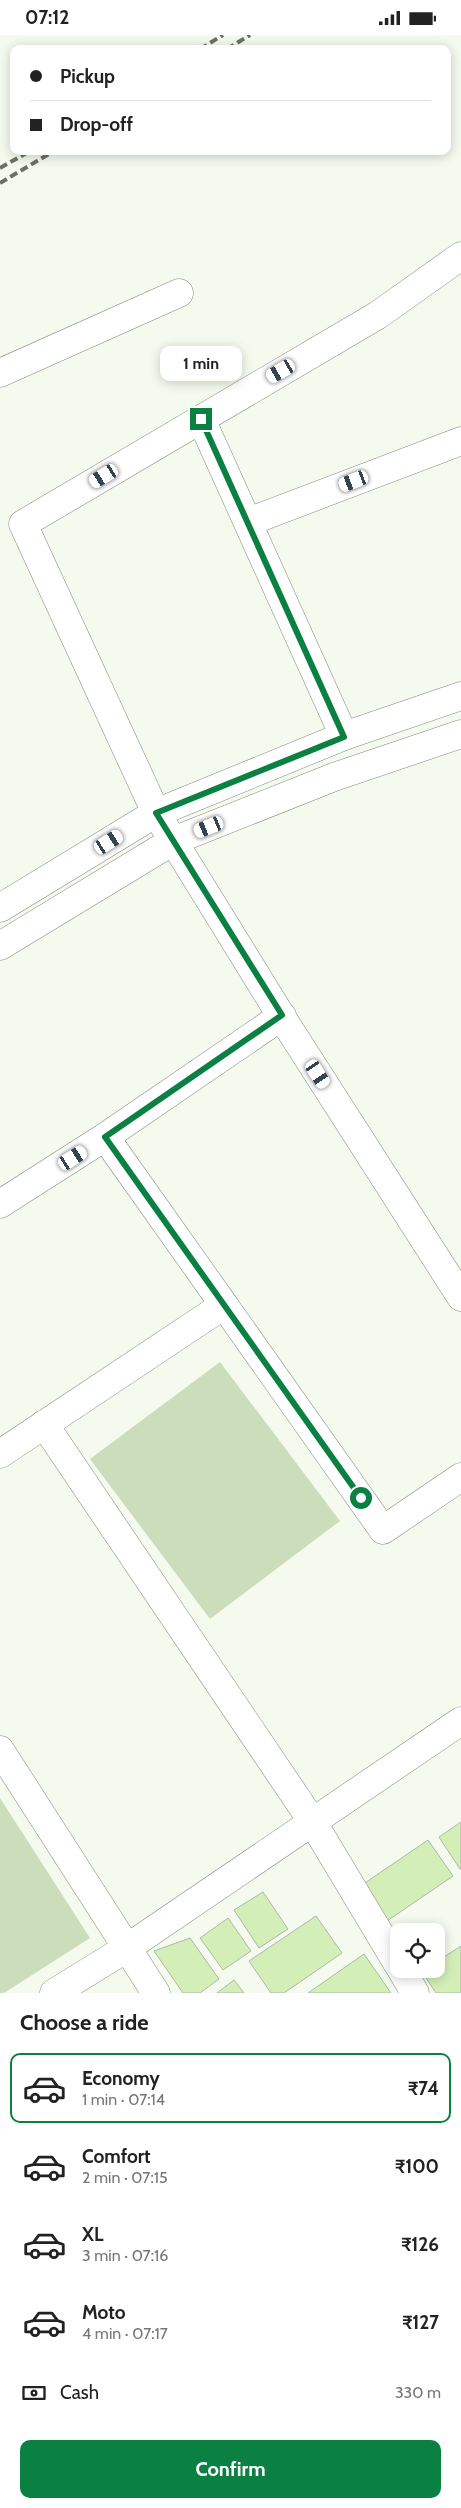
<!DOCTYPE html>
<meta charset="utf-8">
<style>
body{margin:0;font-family:Cabin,sans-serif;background:#f2f2f2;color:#222;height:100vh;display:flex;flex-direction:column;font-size:19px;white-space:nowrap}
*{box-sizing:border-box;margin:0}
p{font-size:16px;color:#767676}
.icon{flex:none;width:28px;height:28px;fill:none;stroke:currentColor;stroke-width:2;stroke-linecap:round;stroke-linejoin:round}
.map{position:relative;height:1958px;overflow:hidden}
.panel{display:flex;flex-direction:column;background:#fff;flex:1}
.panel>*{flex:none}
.top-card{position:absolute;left:10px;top:10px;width:441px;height:110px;border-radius:10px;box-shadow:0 2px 12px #0003;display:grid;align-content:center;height:110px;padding:0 20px;background:#fff}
.controls{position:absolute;left:390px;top:1888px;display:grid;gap:10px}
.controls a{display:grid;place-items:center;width:55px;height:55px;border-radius:10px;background:#fff;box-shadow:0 2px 12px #0003;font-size:25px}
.end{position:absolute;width:22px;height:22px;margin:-11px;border:6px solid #0b8043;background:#fff;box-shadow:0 0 0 2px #fff}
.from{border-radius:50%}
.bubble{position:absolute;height:35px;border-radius:10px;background:#fff;box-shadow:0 2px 12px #0003;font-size:16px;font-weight:800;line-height:35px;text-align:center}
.car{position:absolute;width:15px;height:30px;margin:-15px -8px;border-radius:6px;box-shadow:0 0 4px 1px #0007;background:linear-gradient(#fff 24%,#345 0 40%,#fff 0 76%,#345 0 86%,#fff 0)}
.top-card b{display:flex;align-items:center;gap:18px;height:48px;font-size:19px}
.top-card b+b{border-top:1px solid #e0e0e0}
.top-card i{width:12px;height:12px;background:#222}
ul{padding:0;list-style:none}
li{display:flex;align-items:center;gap:15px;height:70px;margin:0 10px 8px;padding:0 10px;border:2px solid transparent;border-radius:10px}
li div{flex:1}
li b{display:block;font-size:19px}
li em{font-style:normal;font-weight:800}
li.active{border-color:#0b8043}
li>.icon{width:45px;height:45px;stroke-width:1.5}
h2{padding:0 20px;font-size:22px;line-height:60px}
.pay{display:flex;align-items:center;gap:12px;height:55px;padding:0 20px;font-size:19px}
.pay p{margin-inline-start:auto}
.button{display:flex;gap:10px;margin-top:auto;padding:10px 20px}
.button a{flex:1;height:58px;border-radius:10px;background:#0b8043;color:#fff;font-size:20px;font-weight:800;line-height:58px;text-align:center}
.status{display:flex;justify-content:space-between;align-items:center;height:35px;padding:0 25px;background:#fff;direction:ltr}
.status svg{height:14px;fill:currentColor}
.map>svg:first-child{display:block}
.green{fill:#ccddbc}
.building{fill:#d3efb7;stroke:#b1b6ab}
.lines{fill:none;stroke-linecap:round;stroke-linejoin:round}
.minor-casing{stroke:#858a80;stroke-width:29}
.major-casing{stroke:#858a80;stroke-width:29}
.minor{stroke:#fff;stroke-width:28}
.major{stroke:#fff;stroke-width:28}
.rail{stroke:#6d706a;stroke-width:4;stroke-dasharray:8 4;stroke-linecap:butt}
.route{stroke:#0b8043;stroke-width:6}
</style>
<div class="status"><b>07:12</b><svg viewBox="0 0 49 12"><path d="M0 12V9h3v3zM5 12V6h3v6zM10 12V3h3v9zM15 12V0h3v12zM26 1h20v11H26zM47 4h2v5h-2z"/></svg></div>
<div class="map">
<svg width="461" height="1958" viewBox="0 0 461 1958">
<rect width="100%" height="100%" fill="#f4faee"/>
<path class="green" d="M220,1327l120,159 -130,98 -120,-160z
M0,1763l90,140 -86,55h-4z"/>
<path class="building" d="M461,1787v47h-1l-21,-32z
M428,1805l25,36 -69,47 -25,-36z
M263,1857l25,37 -29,19 -25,-38z
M316,1881l26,37 -58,40h-13l-22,-32z
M228,1883l23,33 -28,19 -23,-32z
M190,1903l29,41 -19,14h-17l-29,-42z
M461,1911v47h-25l-14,-21 5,-3h9v-7z
M364,1919l27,39h-83z
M234,1945l10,13h-27z"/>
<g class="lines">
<g class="minor-casing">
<path id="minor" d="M461,221l-83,59 -355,209 133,289 132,214 173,270
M0,338l179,-80
M201,384l143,317
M248,487l213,-81
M105,1102l119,168
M0,1169l105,-67 177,-121
M44,1389l268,397 87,145
M0,1419l224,-149 159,225 78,-53
M0,1715l156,243
M401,1934l14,24
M54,1958l73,-45 334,-227"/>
</g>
<g class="major-casing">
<path id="major" d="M0,873l156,-95 188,-77 117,-40
M0,911l173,-105 161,-64 127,-43"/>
</g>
<use href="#minor" class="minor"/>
<use href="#major" class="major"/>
<path class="rail" d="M200,14l23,-14
M227,14l23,-14
M0,133l30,-17
M0,148l54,-32"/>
</g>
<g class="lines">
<path class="route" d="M201,384l143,318 -188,76 126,202 -177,122 256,361"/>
</g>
</svg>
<div class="controls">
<a><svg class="icon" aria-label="locate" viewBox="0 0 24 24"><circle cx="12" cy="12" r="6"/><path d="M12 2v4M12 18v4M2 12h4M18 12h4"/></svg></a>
</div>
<i class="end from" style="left:361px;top:1463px"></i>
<i class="end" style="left:201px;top:384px"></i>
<div class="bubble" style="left:160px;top:311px;width:82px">1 min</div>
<i class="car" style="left:281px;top:336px;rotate:240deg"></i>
<i class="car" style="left:104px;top:441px;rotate:239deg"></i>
<i class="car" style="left:354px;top:446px;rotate:249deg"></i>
<i class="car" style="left:209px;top:792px;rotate:248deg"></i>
<i class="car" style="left:109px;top:807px;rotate:58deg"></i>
<i class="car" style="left:318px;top:1039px;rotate:147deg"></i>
<i class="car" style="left:73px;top:1123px;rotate:57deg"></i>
<div class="top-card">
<b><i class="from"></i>Pickup</b>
<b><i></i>Drop-off</b>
</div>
</div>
<section class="panel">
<h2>Choose a ride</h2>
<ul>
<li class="active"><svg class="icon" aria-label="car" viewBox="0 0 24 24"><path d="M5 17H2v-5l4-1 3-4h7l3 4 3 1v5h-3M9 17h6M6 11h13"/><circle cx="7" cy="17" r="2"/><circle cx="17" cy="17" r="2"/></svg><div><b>Economy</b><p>1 min · 07:14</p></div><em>₹74</em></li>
<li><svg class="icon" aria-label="car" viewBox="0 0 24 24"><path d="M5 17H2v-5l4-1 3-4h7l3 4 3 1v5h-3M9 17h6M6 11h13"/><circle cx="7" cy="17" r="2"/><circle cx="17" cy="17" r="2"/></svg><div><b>Comfort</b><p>2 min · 07:15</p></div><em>₹100</em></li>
<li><svg class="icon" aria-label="car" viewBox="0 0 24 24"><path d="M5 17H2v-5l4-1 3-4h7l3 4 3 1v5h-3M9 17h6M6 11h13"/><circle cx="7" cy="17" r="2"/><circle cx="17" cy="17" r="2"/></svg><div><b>XL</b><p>3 min · 07:16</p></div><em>₹126</em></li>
<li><svg class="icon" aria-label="car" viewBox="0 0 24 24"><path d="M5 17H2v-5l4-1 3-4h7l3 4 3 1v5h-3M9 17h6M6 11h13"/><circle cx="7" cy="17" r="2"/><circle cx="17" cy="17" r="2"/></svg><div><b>Moto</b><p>4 min · 07:17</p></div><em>₹127</em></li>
</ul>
<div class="pay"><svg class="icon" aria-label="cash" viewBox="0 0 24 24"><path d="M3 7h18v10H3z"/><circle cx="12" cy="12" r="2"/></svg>Cash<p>330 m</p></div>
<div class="button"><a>Confirm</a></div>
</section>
